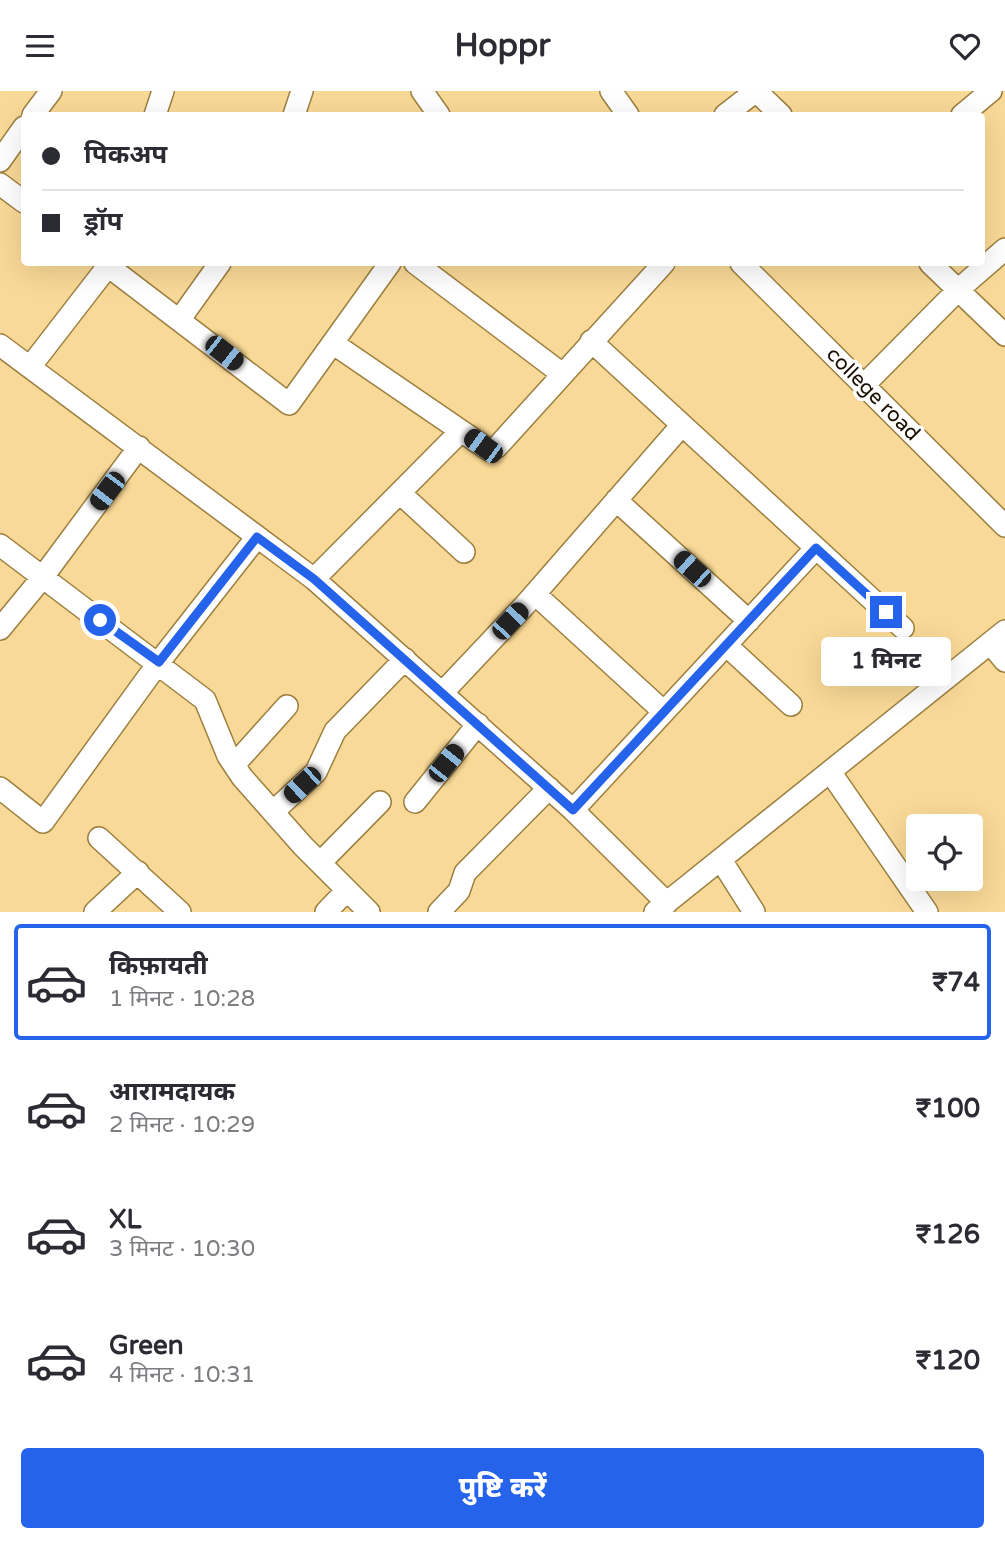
<!DOCTYPE html>
<html lang="hi">
<meta charset="utf-8">
<style>
body{margin:0;font-family:"Varela Round","Noto Sans Devanagari",sans-serif;background:#f7f7f7;color:#2b2b33;height:100vh;display:flex;flex-direction:column;font-size:26px;white-space:nowrap}
*{box-sizing:border-box;margin:0}
p{font-size:23px;color:#7c7c81}
.icon{flex:none;width:38px;height:38px;fill:none;stroke:currentColor;stroke-width:2;stroke-linecap:round;stroke-linejoin:round}
.map{position:relative;height:821px;overflow:hidden}
.panel{display:flex;flex-direction:column;background:#fff;flex:1}
.panel>*{flex:none}
.guide{position:absolute;left:21px;top:21px;width:964px;height:154px;border-radius:7px;box-shadow:0 7px 28px #0002;display:grid;align-content:center;height:154px;padding:0 21px;background:#fff}
.controls{position:absolute;left:906px;top:723px;display:grid;gap:14px}
.controls a{display:grid;place-items:center;width:77px;height:77px;border-radius:7px;background:#fff;box-shadow:0 7px 28px #0002;font-size:35px}
.end{position:absolute;width:32px;height:32px;margin:-16px;border:9px solid #2563eb;background:#fff;box-shadow:0 0 0 4px #fff}
.from{border-radius:50%}
.bubble{position:absolute;height:49px;border-radius:7px;background:#fff;box-shadow:0 7px 28px #0002;font-size:23px;font-weight:800;line-height:49px;text-align:center}
.car{position:absolute;width:21px;height:42px;margin:-21px -10px;border-radius:9px;box-shadow:0 0 5px 2px #0007;background:linear-gradient(#222 24%,#8ab4d8 0 40%,#222 0 76%,#8ab4d8 0 86%,#222 0)}
.guide b{display:flex;align-items:center;gap:24px;height:66px;font-size:26px}
.guide b+b{border-top:2px solid #e1e1e2}
.guide i{width:18px;height:18px;background:#2b2b33}
ul{padding:12px 0 0;list-style:none}
li{display:flex;align-items:center;gap:21px;height:116px;margin:0 14px 10px;padding:0 7px;border:4px solid transparent;border-radius:7px}
li div{flex:1}
li b{display:block;font-size:26px}
li em{font-style:normal;font-weight:800}
li.active{border-color:#2563eb}
li>.icon{width:63px;height:63px;stroke-width:1.5}
.action{display:flex;gap:14px;margin-top:auto;padding:14px 21px}
.action a{flex:1;height:80px;border-radius:7px;background:#2563eb;color:#fff;font-size:28px;font-weight:800;line-height:80px;text-align:center}
header{display:flex;justify-content:space-between;align-items:center;height:91px;padding:0 21px;background:#fff;font-size:32px;font-weight:800}
.map>svg:first-child{display:block}
.lines{fill:none;stroke-linecap:round;stroke-linejoin:round}
.minor-casing{stroke:#9c7f3f;stroke-width:24}
.minor{stroke:#fff;stroke-width:21}
.route{stroke:#2563eb;stroke-width:9}
.labels{text-anchor:middle;dominant-baseline:central;stroke-width:7;stroke-linejoin:round;paint-order:stroke}
.street-label{font-size:21px;fill:#190e00;stroke:#fefefe}
</style>
<header><svg class="icon" aria-label="menu" viewBox="0 0 24 24"><path d="M4 6h16M4 12h16M4 18h16"/></svg>Hoppr<svg class="icon" aria-label="heart" viewBox="0 0 24 24"><path d="M12 20l-8-8c-3-5 5-10 8-4 3-6 11-1 8 4z"/></svg></header>
<div class="map">
<svg width="1005" height="821" viewBox="0 0 1005 821">
<rect width="100%" height="100%" fill="#f9d997"/>
<g class="lines">
<g class="minor-casing">
<path id="minor" d="M422,0l17,24
M611,0l17,24
M33,24l18,-24
M155,24l8,-24
M294,24l8,-24
M725,24l31,-24 25,24
M962,24l29,-24
M0,70l24,-34
M0,93l24,18
M104,172l185,141 101,-141
M415,172l146,110
M741,172l264,263
M930,172l75,72
M180,228l40,-56
M591,250l312,287
M334,253l155,106 8,-3 167,-184
M0,254l314,234 259,231 94,93
M30,276l78,-101
M864,294l95,-96 46,-40
M400,402l64,59
M616,409l133,121
M0,454l205,155 23,56 14,21 61,69 66,66
M314,488l147,-148
M535,503l129,118
M0,538l42,-51 97,-131
M990,552l15,18
M726,554l65,60
M443,601l83,-88 156,-179
M234,674l53,-59
M831,682l96,139
M0,697l43,34 116,-160 98,-125
M415,711l63,-78
M573,719l243,-262
M274,720l42,-39 19,-41 70,-72
M99,747l81,74
M721,769l33,52
M320,772l60,-61
M95,821l43,-40
M326,821l21,-22
M439,821l20,-21 6,-18 84,-85
M655,821l350,-281"/>
</g>
<use href="#minor" class="minor"/>
</g>
<g class="lines">
<path class="route" d="M100,529l59,42 98,-125 57,42 259,231 243,-262 70,64"/>
</g>
<g class="labels">
<g class="street-label">
<text transform="translate(873 303) rotate(45)">college road</text>
</g>
</g>
</svg>
<div class="controls">
<a><svg class="icon" aria-label="locate" viewBox="0 0 24 24"><circle cx="12" cy="12" r="6"/><path d="M12 2v4M12 18v4M2 12h4M18 12h4"/></svg></a>
</div>
<i class="end from" style="left:100px;top:529px"></i>
<i class="end" style="left:886px;top:521px"></i>
<div class="bubble" style="left:821px;top:546px;width:130px">1 मिनट</div>
<i class="car" style="left:224px;top:262px;rotate:128deg"></i>
<i class="car" style="left:483px;top:355px;rotate:306deg"></i>
<i class="car" style="left:107px;top:400px;rotate:217deg"></i>
<i class="car" style="left:692px;top:478px;rotate:312deg"></i>
<i class="car" style="left:510px;top:530px;rotate:43deg"></i>
<i class="car" style="left:446px;top:672px;rotate:39deg"></i>
<i class="car" style="left:302px;top:694px;rotate:227deg"></i>
<div class="guide">
<b><i class="from"></i>पिकअप</b>
<b><i></i>ड्रॉप</b>
</div>
</div>
<section class="panel">
<ul>
<li class="active"><svg class="icon" aria-label="car" viewBox="0 0 24 24"><path d="M5 17H2v-5l4-1 3-4h7l3 4 3 1v5h-3M9 17h6M6 11h13"/><circle cx="7" cy="17" r="2"/><circle cx="17" cy="17" r="2"/></svg><div><b>किफ़ायती</b><p>1 मिनट · 10:28</p></div><em>₹74</em></li>
<li><svg class="icon" aria-label="car" viewBox="0 0 24 24"><path d="M5 17H2v-5l4-1 3-4h7l3 4 3 1v5h-3M9 17h6M6 11h13"/><circle cx="7" cy="17" r="2"/><circle cx="17" cy="17" r="2"/></svg><div><b>आरामदायक</b><p>2 मिनट · 10:29</p></div><em>₹100</em></li>
<li><svg class="icon" aria-label="car" viewBox="0 0 24 24"><path d="M5 17H2v-5l4-1 3-4h7l3 4 3 1v5h-3M9 17h6M6 11h13"/><circle cx="7" cy="17" r="2"/><circle cx="17" cy="17" r="2"/></svg><div><b>XL</b><p>3 मिनट · 10:30</p></div><em>₹126</em></li>
<li><svg class="icon" aria-label="car" viewBox="0 0 24 24"><path d="M5 17H2v-5l4-1 3-4h7l3 4 3 1v5h-3M9 17h6M6 11h13"/><circle cx="7" cy="17" r="2"/><circle cx="17" cy="17" r="2"/></svg><div><b>Green</b><p>4 मिनट · 10:31</p></div><em>₹120</em></li>
</ul>
<div class="action"><a>पुष्टि करें</a></div>
</section>
